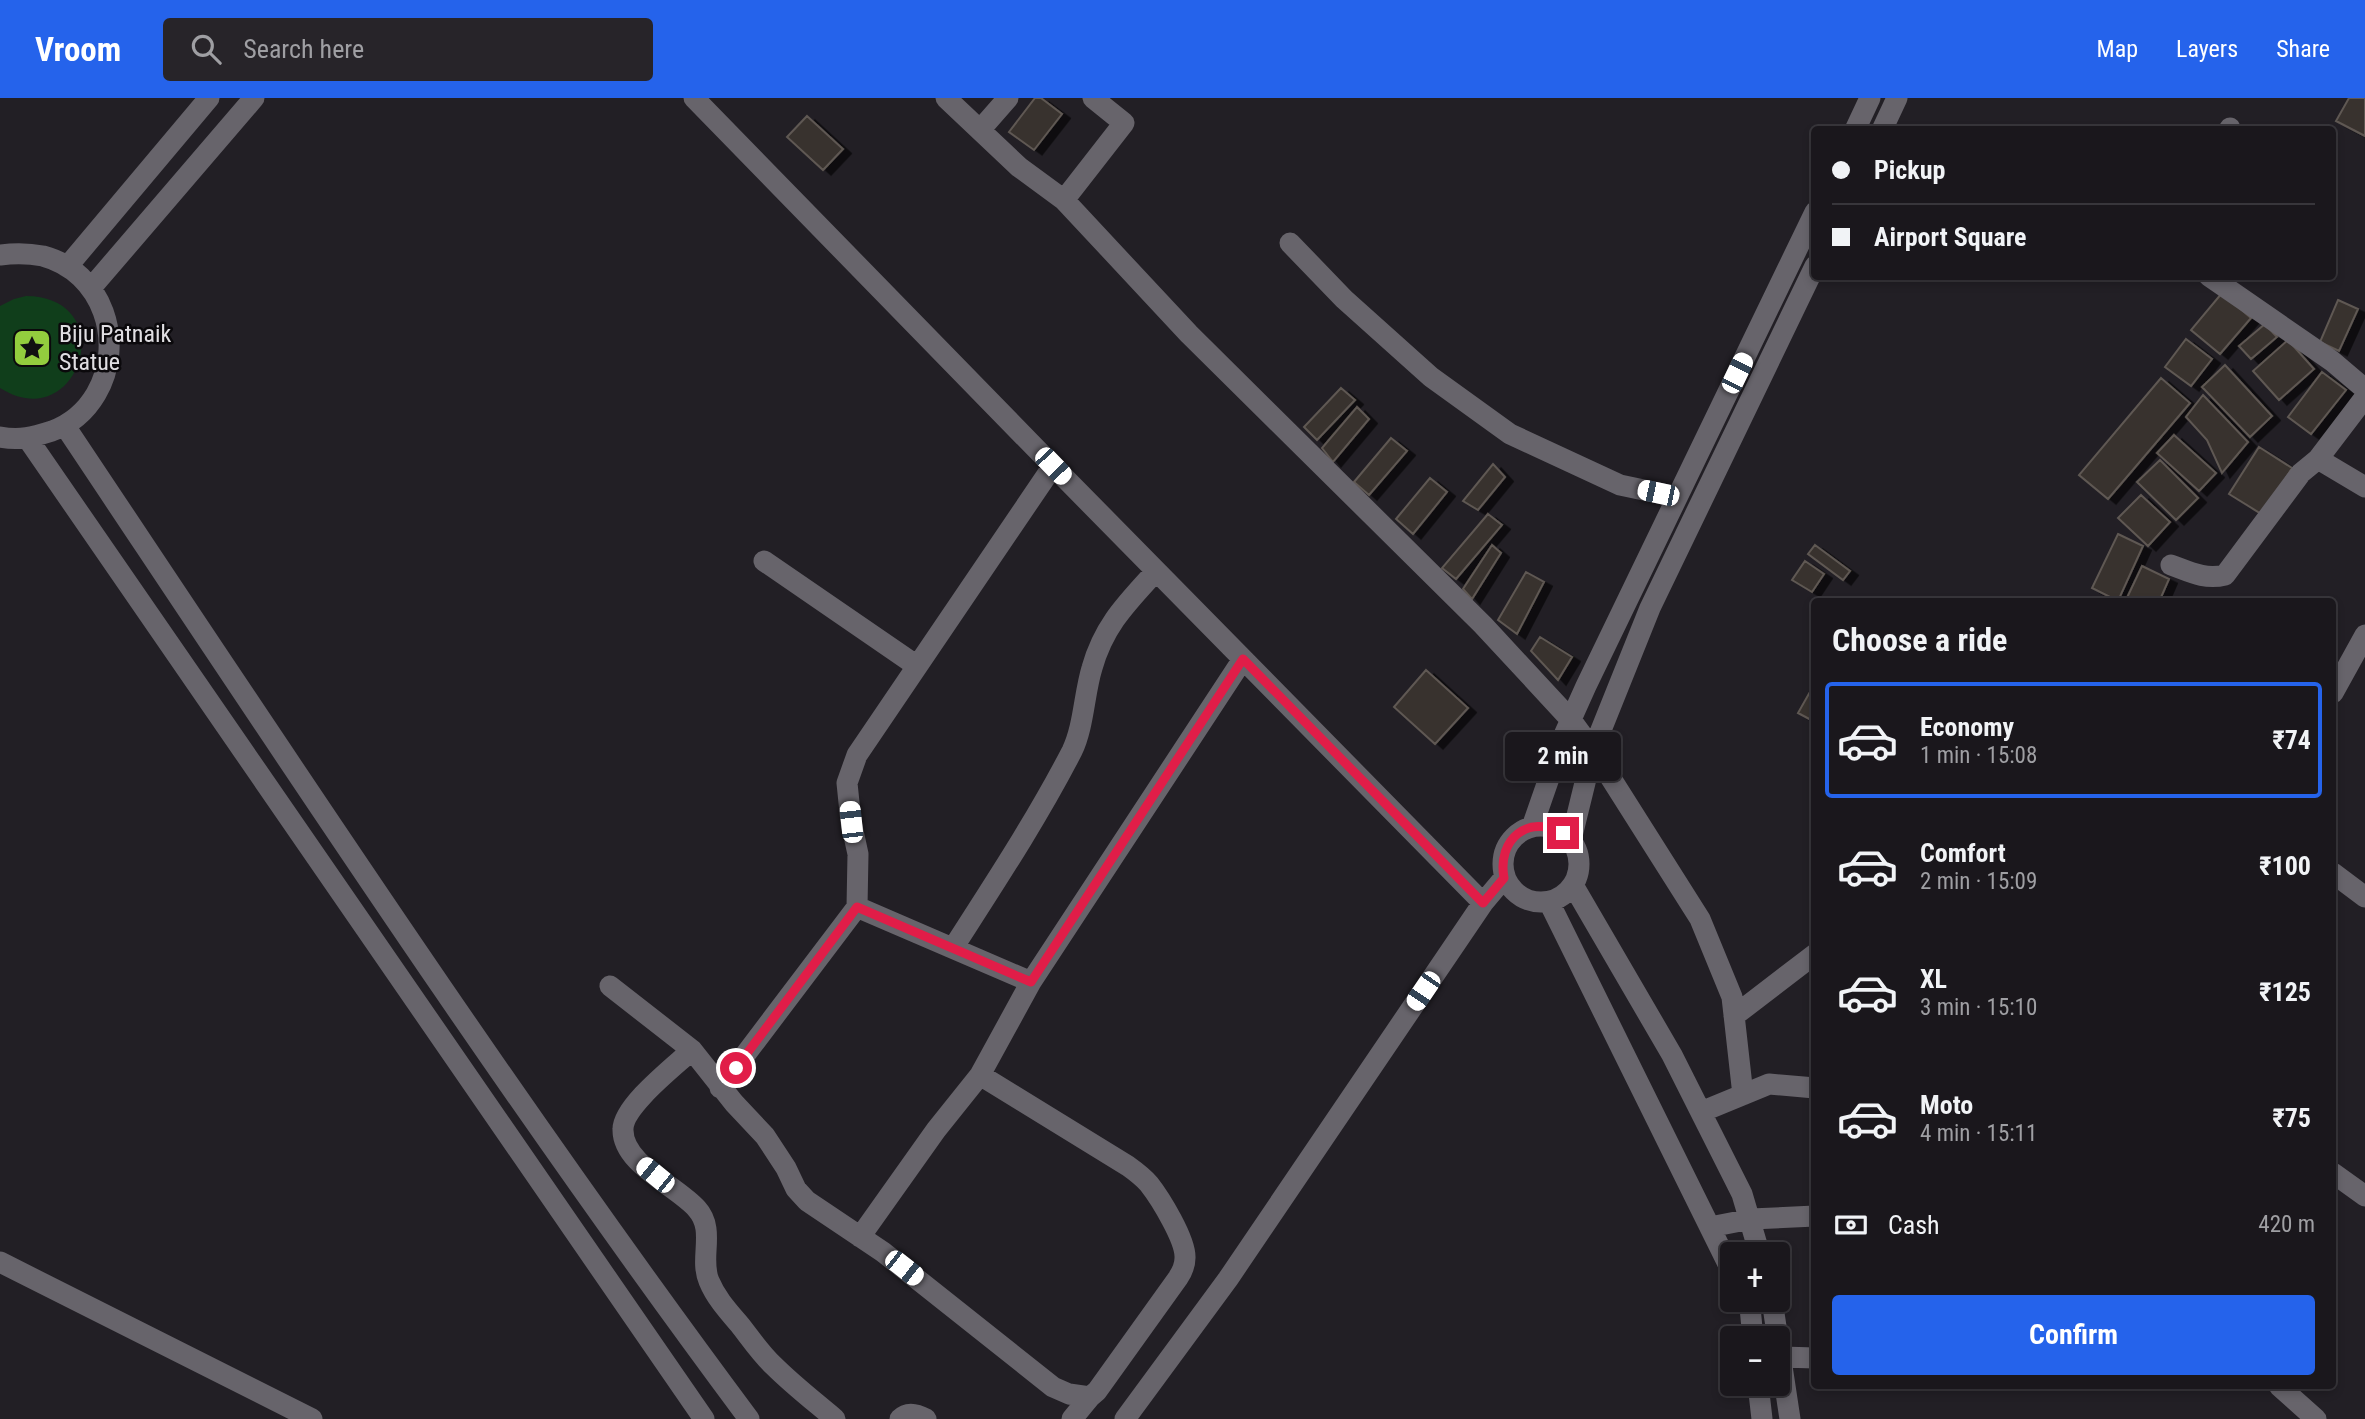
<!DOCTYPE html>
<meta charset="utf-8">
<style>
body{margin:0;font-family:"Roboto Condensed",sans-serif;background:#272429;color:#f1f3f6;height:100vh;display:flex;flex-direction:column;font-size:26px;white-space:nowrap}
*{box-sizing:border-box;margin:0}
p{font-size:23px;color:#9f9fa3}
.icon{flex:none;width:38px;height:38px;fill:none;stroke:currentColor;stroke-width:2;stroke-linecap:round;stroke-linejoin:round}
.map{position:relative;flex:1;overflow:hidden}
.details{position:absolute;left:1811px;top:500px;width:525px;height:791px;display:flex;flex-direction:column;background:#1a171c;border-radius:7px;box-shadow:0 4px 10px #0003,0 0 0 2px #38363b}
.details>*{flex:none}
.guide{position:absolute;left:1811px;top:28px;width:525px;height:154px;border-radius:7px;box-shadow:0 4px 10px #0003,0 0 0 2px #38363b;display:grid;align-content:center;height:154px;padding:0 21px;background:#1a171c}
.controls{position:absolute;left:1720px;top:1144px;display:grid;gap:14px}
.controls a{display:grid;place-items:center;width:70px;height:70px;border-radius:7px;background:#1a171c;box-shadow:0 4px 10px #0003,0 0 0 2px #38363b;font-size:35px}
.end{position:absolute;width:32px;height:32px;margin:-16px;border:9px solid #e11d48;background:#fff;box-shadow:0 0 0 4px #fff}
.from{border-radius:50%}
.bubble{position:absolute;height:49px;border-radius:7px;background:#1a171c;box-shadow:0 4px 10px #0003,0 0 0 2px #38363b;font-size:23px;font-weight:700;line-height:49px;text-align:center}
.car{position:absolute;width:21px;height:42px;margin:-21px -10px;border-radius:9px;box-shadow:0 0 5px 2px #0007;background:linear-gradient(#fff 24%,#345 0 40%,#fff 0 76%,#345 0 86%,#fff 0)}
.guide b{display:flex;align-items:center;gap:24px;height:66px;font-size:26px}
.guide b+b{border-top:2px solid #38363b}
.guide i{width:18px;height:18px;background:#f1f3f6}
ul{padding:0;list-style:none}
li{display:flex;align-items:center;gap:21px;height:116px;margin:0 14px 10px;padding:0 7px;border:4px solid transparent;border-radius:7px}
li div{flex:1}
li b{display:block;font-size:26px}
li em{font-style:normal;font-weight:700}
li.selected{border-color:#2563eb}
li>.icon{width:63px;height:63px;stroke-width:1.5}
h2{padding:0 21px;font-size:32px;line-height:84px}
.pay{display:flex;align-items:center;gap:18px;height:77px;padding:0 21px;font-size:26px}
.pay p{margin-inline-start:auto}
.action{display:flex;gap:14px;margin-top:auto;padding:14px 21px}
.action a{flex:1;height:80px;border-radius:7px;background:#2563eb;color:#fff;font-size:28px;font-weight:700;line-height:80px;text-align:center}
header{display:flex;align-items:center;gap:42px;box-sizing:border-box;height:98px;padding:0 35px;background:#2563eb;color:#fff}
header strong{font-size:33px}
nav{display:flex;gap:38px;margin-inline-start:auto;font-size:24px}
.search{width:490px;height:63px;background:#272429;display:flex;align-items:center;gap:18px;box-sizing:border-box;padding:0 24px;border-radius:7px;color:#9f9fa3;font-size:26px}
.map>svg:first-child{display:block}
.green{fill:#103e1b}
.building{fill:#38322e;stroke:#5f5853;stroke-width:2;filter:url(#shadow)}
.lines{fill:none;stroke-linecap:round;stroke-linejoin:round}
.minor{stroke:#67646b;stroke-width:21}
.route{stroke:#e11d48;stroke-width:9}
.labels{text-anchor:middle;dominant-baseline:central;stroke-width:5;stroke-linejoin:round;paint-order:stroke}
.poi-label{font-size:24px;fill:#e0dee2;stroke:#0b090c;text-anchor:start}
</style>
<header>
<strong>Vroom</strong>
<div class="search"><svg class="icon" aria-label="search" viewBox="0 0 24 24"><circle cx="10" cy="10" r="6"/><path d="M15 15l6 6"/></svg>Search here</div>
<nav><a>Map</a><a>Layers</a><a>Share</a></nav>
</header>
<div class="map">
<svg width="2365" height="1321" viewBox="0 0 2365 1321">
<defs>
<filter id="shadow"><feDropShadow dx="8" dy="4.5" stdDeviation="0" flood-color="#0009"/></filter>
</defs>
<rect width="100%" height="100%" fill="#221f25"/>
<path class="green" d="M26,198c97,1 53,142 -26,92v-82l14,-7z"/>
<path class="building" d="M1035,0h6l21,16 -28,36 -25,-18z
M2349,0h16v38l-29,-15z
M807,18l36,33 -20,21 -36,-33z
M2222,195l29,25 -31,36 -29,-24z
M2338,202l20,9 -19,42 -19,-9z
M2265,226l12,13 -26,22 -12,-13z
M2186,241l26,20 -21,27 -26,-19z
M2288,242l26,29 -35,31 -26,-29z
M2225,267l47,51 -22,21 -48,-50z
M2322,274l24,18 -35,44 -23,-17z
M2161,280l29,25 -82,96 -29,-24z
M1341,290l14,12 -38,40 -13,-13z
M2203,297l45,47 -26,31 -15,-33 -21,-23z
M1357,309l12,12 -36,43 -11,-14z
M2174,337l42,38 -17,18 -42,-38z
M1391,340l16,13 -38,44 -15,-13z
M2259,349l33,21 -29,47 -34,-21z
M2160,362l38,38 -22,22 -39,-38z
M1493,366l12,13 -27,33 -15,-9z
M1430,380l17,14 -34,42 -17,-15z
M2141,397l29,27 -22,24 -30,-28z
M1488,416l14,11 -46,54 -14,-11z
M2118,436l25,12 -25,55 -26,-13z
M1492,447l9,8 -29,46 -9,-10z
M1815,447l35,26 -7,9 -35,-26z
M1805,463l19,13 -12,18 -20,-12z
M2142,468l27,13 -10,23h-34z
M1526,474l18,10 -27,52 -19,-14z
M1540,539l32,20 -14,23 -27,-29z
M1426,572l42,38 -33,36 -41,-37z
M1815,585v39l-17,-9z"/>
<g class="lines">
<path class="minor" d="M694,0l359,368 430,437
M946,0l73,69 45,33 125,134 294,291 88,95 22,30 107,169 32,78 11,98
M980,32l28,-32
M1855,32l15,-32
M1882,32l15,-32
M2229,32l1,-2
M1064,102l60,-77 -31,-25
M1290,145l54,56 87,78 79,57 110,51 57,12
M0,157c14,-2 28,-2 43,1 60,16 83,87 53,138 -10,17 -25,30 -44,37 -19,6 -32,10 -52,6
M67,169l142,-169
M2209,178l123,85 33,28
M91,190l163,-190
M2365,299l-47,62 47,28
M65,328c223,334 444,671 684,993
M28,341l676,980
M764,463l153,105
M2171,467c19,7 34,15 54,10l76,-102 17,-14
M2333,595l32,-58
M1503 766a38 38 0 1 1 76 0a38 38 0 1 1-76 0Z
M1532,729l32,-92 22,-49 229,-474
M1571,742l22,-90 57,-142 165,-342
M2333,775l32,24
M1573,787l99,170 70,139 18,61
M1549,804l183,370
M857,809l174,75 212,-323
M953,850c41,-64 84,-129 119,-197 12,-25 12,-57 20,-83 12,-43 35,-65 64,-97
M610,888l82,64 42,53 31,33 21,32 10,21 11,12 76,51 170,135 16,7 21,3 7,-6 81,-113c4,-6 7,-12 7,-20 1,-18 -25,-60 -36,-74 -6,-7 -14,-13 -21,-18l-148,-91
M1734,918l81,-62
M692,952c-17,16 -69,56 -69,79 -1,35 54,57 74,80 19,21 2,49 12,72 7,17 19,30 31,44 11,14 21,29 34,41 19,19 41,36 61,53
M720,990l137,-181 1,-53 -7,-32 -4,-39 10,-28 196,-289
M1701,1014l68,-28 46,4
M2333,1075l32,23
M1710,1129l41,-8 64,-3
M860,1139l76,-107 44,-55 51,-93
M0,1164l312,157
M1747,1202l3,7 3,32
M1772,1202l18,119
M1782,1259l33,1
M1758,1286l4,35
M2279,1288l37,33
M900,1321c8,-8 17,-5 26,0
M1072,1321l18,-22
M1125,1321l103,-140 255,-376 21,-25"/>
</g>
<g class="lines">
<path class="route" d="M736,970l121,-161 174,75 212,-323 240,244 21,-25c-7,-39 24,-64 59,-45"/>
</g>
<defs>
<g id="sight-square" transform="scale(2.0125)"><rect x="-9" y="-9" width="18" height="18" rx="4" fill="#93cd3e" stroke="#0b090c"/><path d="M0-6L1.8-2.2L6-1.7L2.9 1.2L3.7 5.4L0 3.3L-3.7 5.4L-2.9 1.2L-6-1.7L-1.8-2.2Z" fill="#111"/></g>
</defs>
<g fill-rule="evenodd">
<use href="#sight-square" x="32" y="250"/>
</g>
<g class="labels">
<g class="poi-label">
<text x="59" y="236">Biju Patnaik<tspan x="59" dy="28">Statue</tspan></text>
</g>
</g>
</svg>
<div class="controls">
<a>+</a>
<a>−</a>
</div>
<i class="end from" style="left:736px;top:970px"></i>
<i class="end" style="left:1563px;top:735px"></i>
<div class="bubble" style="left:1505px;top:634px;width:116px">2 min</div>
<i class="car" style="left:1737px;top:275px;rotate:26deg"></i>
<i class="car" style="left:1053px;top:368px;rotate:136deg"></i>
<i class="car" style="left:1658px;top:395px;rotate:282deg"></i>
<i class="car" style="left:851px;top:724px;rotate:354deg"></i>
<i class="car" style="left:1423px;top:893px;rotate:214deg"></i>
<i class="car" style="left:655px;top:1077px;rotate:309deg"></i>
<i class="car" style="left:904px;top:1170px;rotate:128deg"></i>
<div class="guide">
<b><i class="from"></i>Pickup</b>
<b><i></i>Airport Square</b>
</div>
<section class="details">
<h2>Choose a ride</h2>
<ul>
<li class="selected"><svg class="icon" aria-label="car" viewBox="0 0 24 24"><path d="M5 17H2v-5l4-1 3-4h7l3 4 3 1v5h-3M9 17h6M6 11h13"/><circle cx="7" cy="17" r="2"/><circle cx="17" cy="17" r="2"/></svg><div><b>Economy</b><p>1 min · 15:08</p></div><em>₹74</em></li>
<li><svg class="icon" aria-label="car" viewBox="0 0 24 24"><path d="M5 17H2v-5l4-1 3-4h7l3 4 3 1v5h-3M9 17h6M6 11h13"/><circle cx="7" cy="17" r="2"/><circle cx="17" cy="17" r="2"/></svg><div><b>Comfort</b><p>2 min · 15:09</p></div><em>₹100</em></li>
<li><svg class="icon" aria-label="car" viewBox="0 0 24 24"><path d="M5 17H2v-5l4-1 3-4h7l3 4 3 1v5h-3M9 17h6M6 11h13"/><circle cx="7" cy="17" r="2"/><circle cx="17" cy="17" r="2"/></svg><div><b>XL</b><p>3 min · 15:10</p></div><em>₹125</em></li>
<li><svg class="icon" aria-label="car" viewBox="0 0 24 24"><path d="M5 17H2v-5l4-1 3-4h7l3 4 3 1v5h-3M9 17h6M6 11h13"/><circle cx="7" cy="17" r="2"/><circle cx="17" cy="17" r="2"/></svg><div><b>Moto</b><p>4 min · 15:11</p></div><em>₹75</em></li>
</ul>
<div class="pay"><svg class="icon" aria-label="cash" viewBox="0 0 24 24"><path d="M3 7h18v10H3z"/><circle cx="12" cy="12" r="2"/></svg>Cash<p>420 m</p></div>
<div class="action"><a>Confirm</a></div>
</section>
</div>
